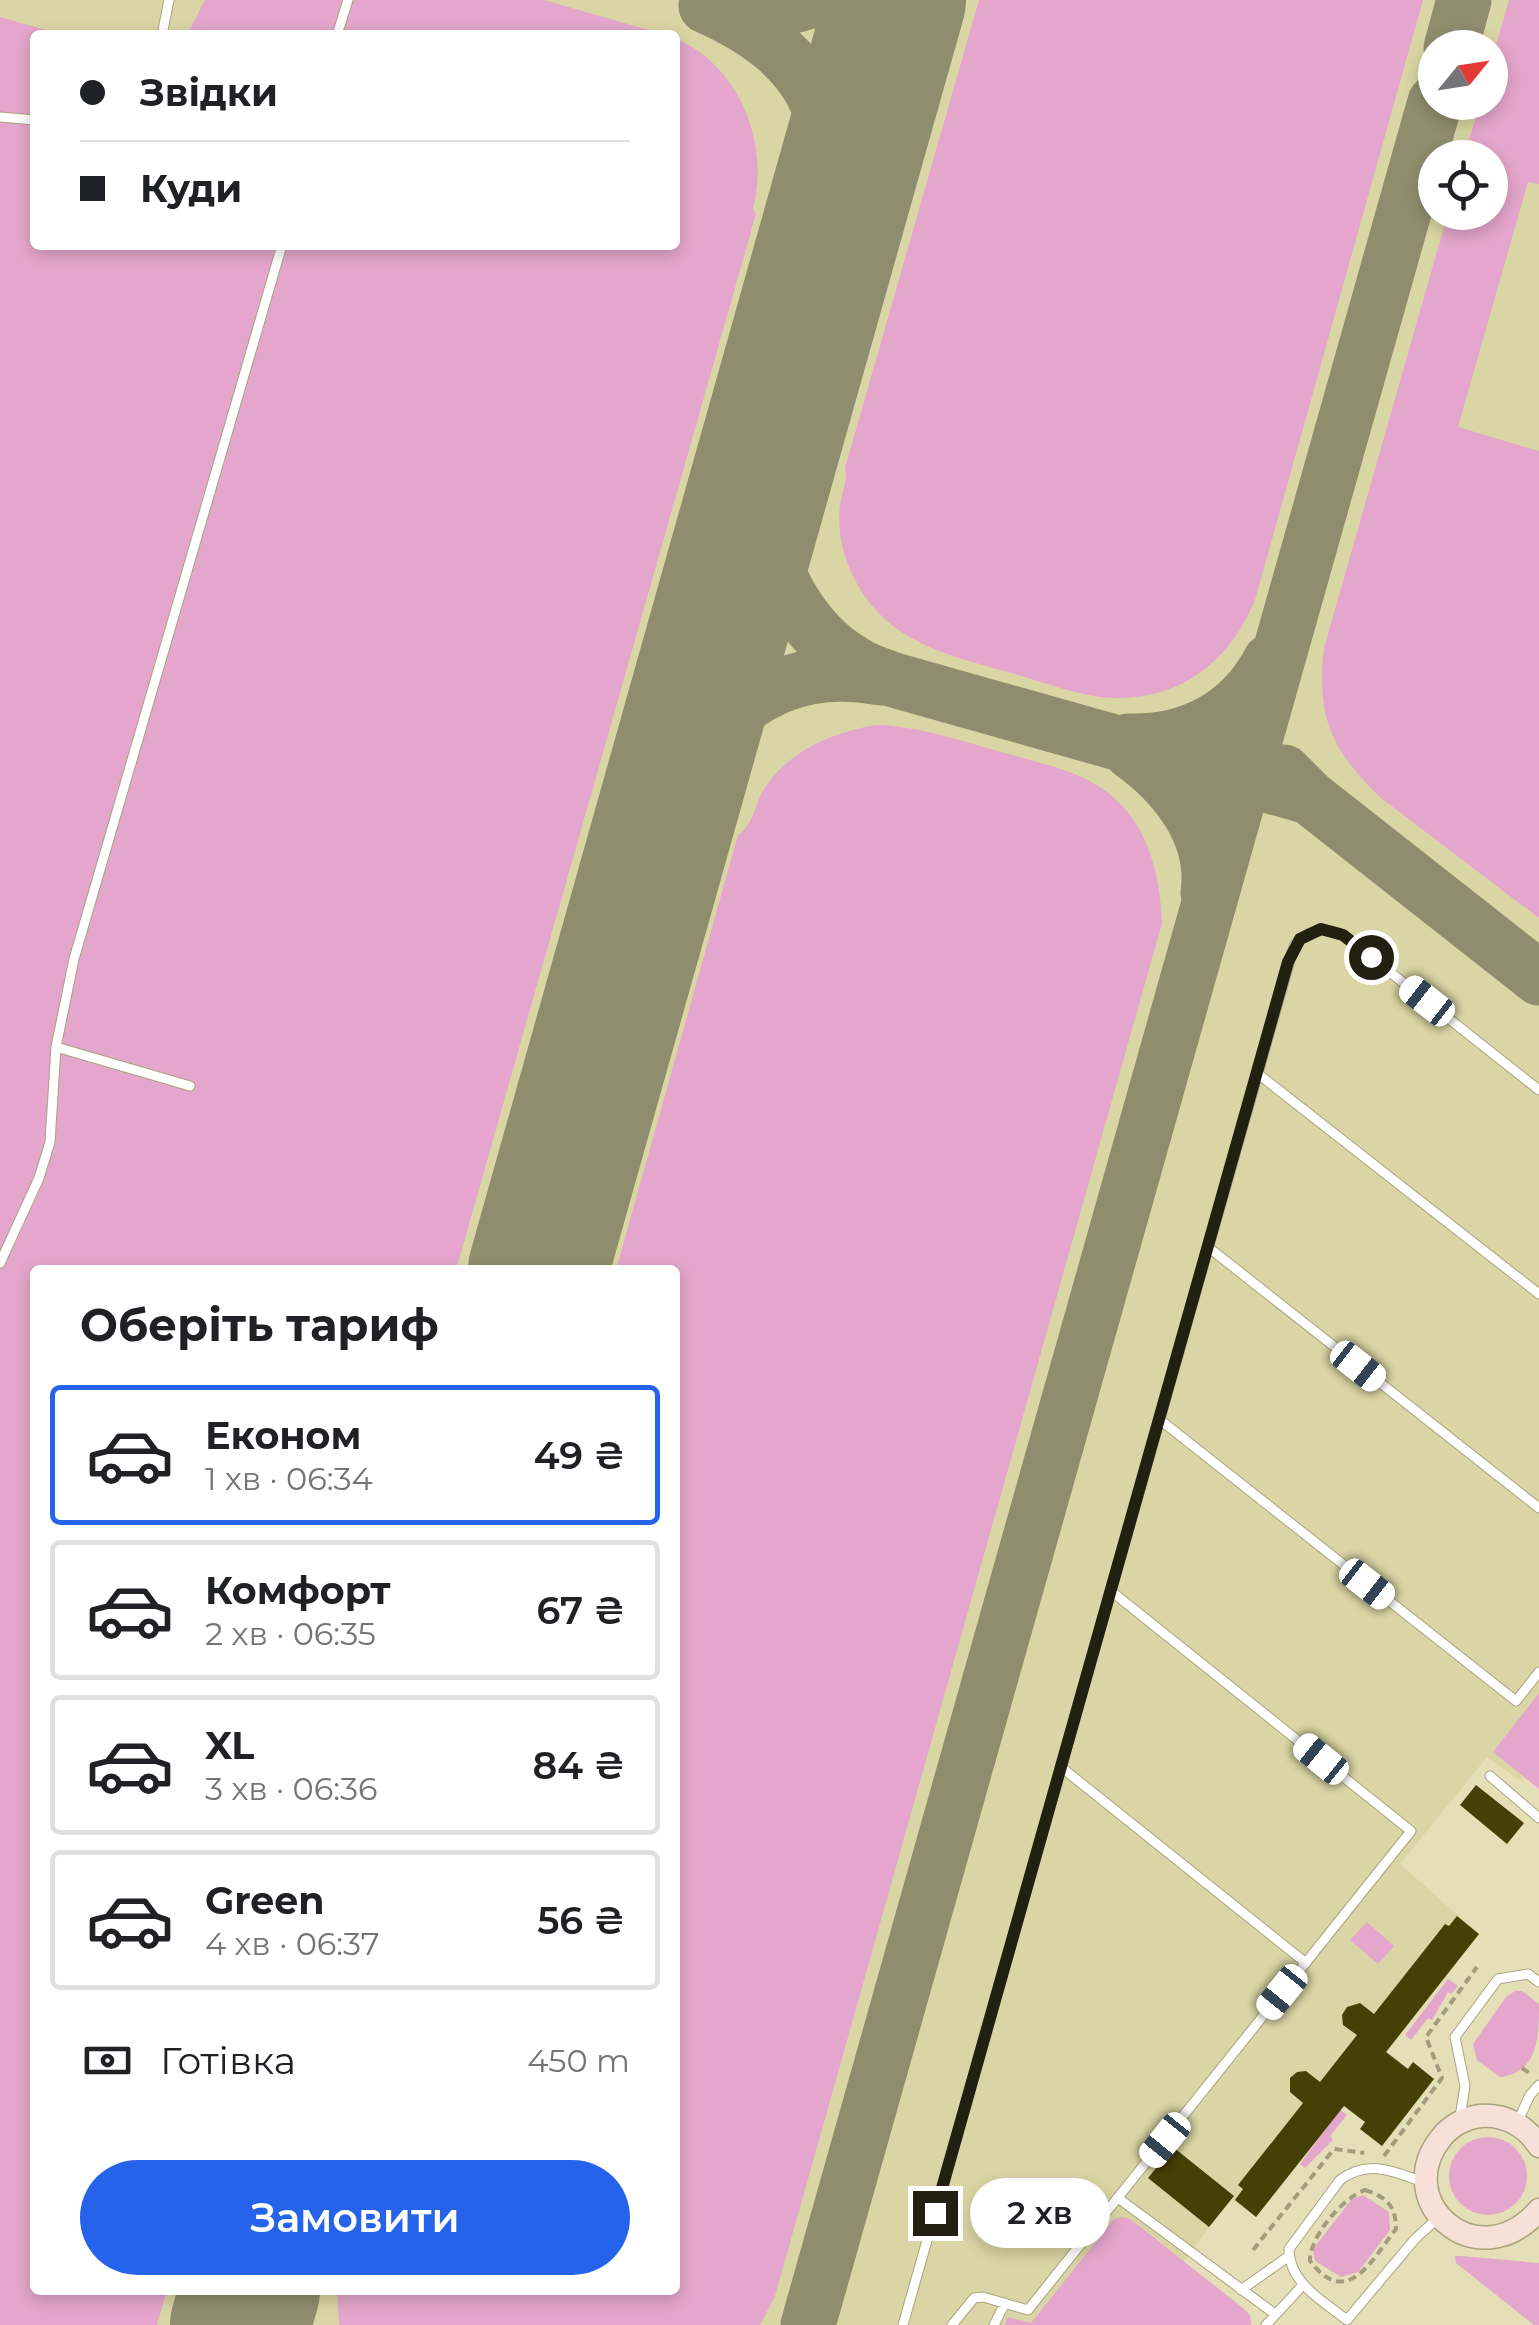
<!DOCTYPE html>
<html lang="uk">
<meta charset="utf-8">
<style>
body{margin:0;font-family:Montserrat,sans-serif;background:#f6f6f6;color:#202124;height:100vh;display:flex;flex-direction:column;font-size:38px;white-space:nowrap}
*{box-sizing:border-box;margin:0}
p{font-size:32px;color:#757577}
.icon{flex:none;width:55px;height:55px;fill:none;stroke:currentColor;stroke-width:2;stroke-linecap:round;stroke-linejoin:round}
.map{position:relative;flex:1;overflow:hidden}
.side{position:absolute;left:30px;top:1265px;width:650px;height:1030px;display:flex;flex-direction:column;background:#fff;border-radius:10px;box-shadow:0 5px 15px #0003}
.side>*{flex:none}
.banner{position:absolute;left:30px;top:30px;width:650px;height:220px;border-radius:10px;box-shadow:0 5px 15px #0003;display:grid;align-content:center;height:220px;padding:0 50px;background:#fff}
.needle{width:65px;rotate:60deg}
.fabs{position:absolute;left:1418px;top:30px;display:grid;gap:20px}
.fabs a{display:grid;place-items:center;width:90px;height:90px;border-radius:50%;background:#fff;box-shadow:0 5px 15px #0003;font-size:50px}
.end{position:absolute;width:45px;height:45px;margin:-22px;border:12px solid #222011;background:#fff;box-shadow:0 0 0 5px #fff}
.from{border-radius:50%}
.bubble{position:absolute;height:70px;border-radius:35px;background:#fff;box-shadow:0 5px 15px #0003;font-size:32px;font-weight:600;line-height:70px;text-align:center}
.car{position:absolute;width:30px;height:60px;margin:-30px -15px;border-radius:12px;box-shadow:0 0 8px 2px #0007;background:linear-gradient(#fff 24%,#345 0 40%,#fff 0 76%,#345 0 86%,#fff 0)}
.banner b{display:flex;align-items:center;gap:35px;height:95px;font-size:38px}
.banner b+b{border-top:2px solid #e0e0e0}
.banner i{width:25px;height:25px;background:#202124}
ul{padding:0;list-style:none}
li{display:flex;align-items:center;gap:30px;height:140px;margin:0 20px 15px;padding:0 30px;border:5px solid #e0e0e0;border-radius:10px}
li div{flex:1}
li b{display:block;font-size:38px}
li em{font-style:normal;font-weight:600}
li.current{border-color:#2563eb}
li>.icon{width:90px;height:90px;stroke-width:1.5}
h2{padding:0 50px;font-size:45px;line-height:120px}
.pay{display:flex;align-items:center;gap:25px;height:110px;padding:0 50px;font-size:38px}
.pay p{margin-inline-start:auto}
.primary-button{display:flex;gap:20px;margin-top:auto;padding:20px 50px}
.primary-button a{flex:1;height:115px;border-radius:60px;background:#2563eb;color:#fff;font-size:40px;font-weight:600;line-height:115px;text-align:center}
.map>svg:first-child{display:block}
.built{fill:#dad5a4;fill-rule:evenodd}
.green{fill:#e4a6cc}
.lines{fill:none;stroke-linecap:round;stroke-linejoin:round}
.taxiway{stroke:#908d6f;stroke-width:55}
.runway{stroke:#908d6f;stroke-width:140}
.building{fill:#474006}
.lane-casing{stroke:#a9a47d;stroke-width:11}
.secondary-casing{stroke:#a9a47d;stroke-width:25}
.path{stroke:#a19d7d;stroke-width:4;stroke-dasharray:8 5;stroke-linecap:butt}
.lane{stroke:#fff;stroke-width:9}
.secondary{stroke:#f7e0d7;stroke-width:22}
.route{stroke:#222011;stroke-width:12}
</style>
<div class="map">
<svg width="1539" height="2325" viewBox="0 0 1539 2325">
<rect width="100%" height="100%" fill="#e4dfb6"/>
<path class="built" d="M0,0h1539v1755l-20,25 -32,-23 -87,107 79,70 -92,118 20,16 6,-6 21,17 -52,67 -17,-24 -21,-16 -88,111 -25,-18 -61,80 59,46h-1229zM35,35h640v210h-640zM1435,48h55v54h-55zM1435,158h55v54h-55zM35,1270h640v1020h-640z"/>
<path class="green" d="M205,0h339l122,35h-479z
M979,0h444l-168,600c-27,66 -82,105 -155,97 -32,-4 -65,-18 -96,-26 -52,-15 -104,-26 -138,-73 -19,-27 -30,-61 -26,-93 2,-13 8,-25 5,-37z
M1509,0h30v184l-11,-2 -70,245 81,24v467l-158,-120c-49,-47 -65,-81 -57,-150l124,-435 42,-1v-54l-26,-1 16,-54 10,-1v-36z
M0,17l64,18h-29v210h640v-207c65,28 95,105 78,171l3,5 -300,1056h-421v1020h132l-10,35h-157z
M876,725c42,1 82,15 122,26 24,7 50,13 74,22 67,25 88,85 90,150l-387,1373 -15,29h-421l-2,-35h338v-1020h-59l122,-435c16,-11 17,-31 26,-46 25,-39 70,-57 112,-64z
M1539,1693v96l-46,-37z
M1367,1922l27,24 -16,18 -28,-24z
M1448,1979l10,7 -7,8 -3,-2 -16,28 -4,-2 -17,22 -6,-5z
M1515,1991h7l17,13c0,32 0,68 -39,73l-23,-17 -4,-16 33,-47z
M1340,2110l7,5 -17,21 3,4 -28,28 -5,-4z
M1449 2176a39 39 0 1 1 78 0a39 39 0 1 1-78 0Z
M1363,2195l26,17 1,18 -32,42 -17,5 -26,-16 -2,-12 39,-50z
M1123,2217l7,2 113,89 7,7 1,10h-246l2,-8 24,6 83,-104z
M1462,2256l77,7v62h-5l-78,-62 -1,-7z"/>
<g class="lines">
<path class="taxiway" d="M706,6c105,47 133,106 127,218
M717,8c32,6 65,3 96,-8
M1451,48l13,-48
M771,445c-1,27 -6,53 -4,79 3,52 40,111 84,137 13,9 29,14 43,19l415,117
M1128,741c61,2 113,-25 142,-80
M1131,752c45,32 85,83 77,141
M1284,772l25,25 230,181
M673,794c20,-55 80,-107 138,-117 24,-5 47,-3 70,1
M253,2290l1,35
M808,2325l627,-2223"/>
<path class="runway" d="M538,1270l358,-1270
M240,2325l10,-35"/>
</g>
<path class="building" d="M1476,1785l48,38 -17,21 -47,-39z
M1457,1916l22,18 -93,118 22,17 5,-7 21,17 -52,67 -22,-17 5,-7 -21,-16 -88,111 -21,-17 8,-11 -5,-4 65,-82 -13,-11v-14l7,-6 9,-1 14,11 37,-47 -14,-10 -1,-10 5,-8 13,-4 14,11 71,-90 4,2z
M1173,2147l61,49 -25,31 -61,-49z"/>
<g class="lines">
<g class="lane-casing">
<path id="lane" d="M162,35l7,-35
M337,35l11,-35
M0,117l35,3
M56,1047l134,39
M1257,1073l282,221
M1208,1247l331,261
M0,1263l39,-85 11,-36 6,-95 18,-88 208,-714
M1159,1419l357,282 23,-29
M1061,1767l245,196
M1490,1776l49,42
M1460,2117l5,-31 -10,-49 43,-58 30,-5 11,8
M1518,2121l12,-26 9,-10
M1423,2182c-30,-11 -55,-23 -83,-2l-51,69c0,34 34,52 58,71l68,-81 24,-22
M1118,2198l157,116
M1241,2290l48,-34
M903,2325l391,-1379c14,-17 29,-20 49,-11l196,155
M952,2325l22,-27 9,-1 45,13 383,-479 -300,-240
M994,2325l11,-22
M1266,2325l37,-40"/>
</g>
<g class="secondary-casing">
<path id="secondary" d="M1539,2146c-13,-20 -34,-32 -59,-30 -15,2 -30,10 -39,22 -51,64 37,142 98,72"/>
</g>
<path class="path" d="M1522,2068l9,6
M1384,2156l58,-78 -16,-41 51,-70
M1365,2190c21,7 31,15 31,39 -24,31 -49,81 -86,32 -1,-23 32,-63 55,-71z
M1253,2250l81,-101 30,4"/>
<use href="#lane" class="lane"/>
<use href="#secondary" class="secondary"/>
</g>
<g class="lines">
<path class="route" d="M935,2213l353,-1251 12,-23 21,-10 22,6 28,22"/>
</g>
</svg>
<div class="fabs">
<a><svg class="needle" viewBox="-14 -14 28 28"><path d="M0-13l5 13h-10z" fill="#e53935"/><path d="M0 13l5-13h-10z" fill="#757577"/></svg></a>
<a><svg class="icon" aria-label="locate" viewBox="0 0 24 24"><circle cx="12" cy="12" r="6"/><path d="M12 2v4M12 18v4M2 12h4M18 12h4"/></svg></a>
</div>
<i class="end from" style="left:1371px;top:957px"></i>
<i class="end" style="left:935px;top:2213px"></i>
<div class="bubble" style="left:970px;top:2178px;width:140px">2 хв</div>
<i class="car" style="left:1427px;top:1001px;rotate:308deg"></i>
<i class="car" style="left:1358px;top:1366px;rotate:128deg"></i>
<i class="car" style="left:1367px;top:1584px;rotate:128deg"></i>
<i class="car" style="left:1321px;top:1759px;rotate:309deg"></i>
<i class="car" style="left:1282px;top:1992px;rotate:219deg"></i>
<i class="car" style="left:1165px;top:2140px;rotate:219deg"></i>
<div class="banner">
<b><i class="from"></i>Звідки</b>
<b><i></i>Куди</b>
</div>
<section class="side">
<h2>Оберіть тариф</h2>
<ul>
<li class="current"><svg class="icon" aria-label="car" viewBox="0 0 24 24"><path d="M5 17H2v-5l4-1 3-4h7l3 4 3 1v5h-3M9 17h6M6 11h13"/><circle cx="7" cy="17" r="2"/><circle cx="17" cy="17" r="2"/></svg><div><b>Економ</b><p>1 хв · 06:34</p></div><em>49 ₴</em></li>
<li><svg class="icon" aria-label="car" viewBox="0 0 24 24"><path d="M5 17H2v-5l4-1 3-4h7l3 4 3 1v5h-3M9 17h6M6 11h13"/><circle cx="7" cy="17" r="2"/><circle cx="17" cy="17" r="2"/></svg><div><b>Комфорт</b><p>2 хв · 06:35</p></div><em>67 ₴</em></li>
<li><svg class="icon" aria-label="car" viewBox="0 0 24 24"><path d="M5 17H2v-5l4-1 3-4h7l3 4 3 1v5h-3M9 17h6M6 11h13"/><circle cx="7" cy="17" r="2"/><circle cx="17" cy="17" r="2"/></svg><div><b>XL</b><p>3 хв · 06:36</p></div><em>84 ₴</em></li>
<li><svg class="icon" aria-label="car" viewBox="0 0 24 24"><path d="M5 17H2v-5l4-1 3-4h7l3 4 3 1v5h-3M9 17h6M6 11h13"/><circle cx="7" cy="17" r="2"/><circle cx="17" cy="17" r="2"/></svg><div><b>Green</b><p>4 хв · 06:37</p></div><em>56 ₴</em></li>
</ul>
<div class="pay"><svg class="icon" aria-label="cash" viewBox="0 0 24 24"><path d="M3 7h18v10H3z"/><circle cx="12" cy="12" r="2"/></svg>Готівка<p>450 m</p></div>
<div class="primary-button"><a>Замовити</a></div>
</section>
</div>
